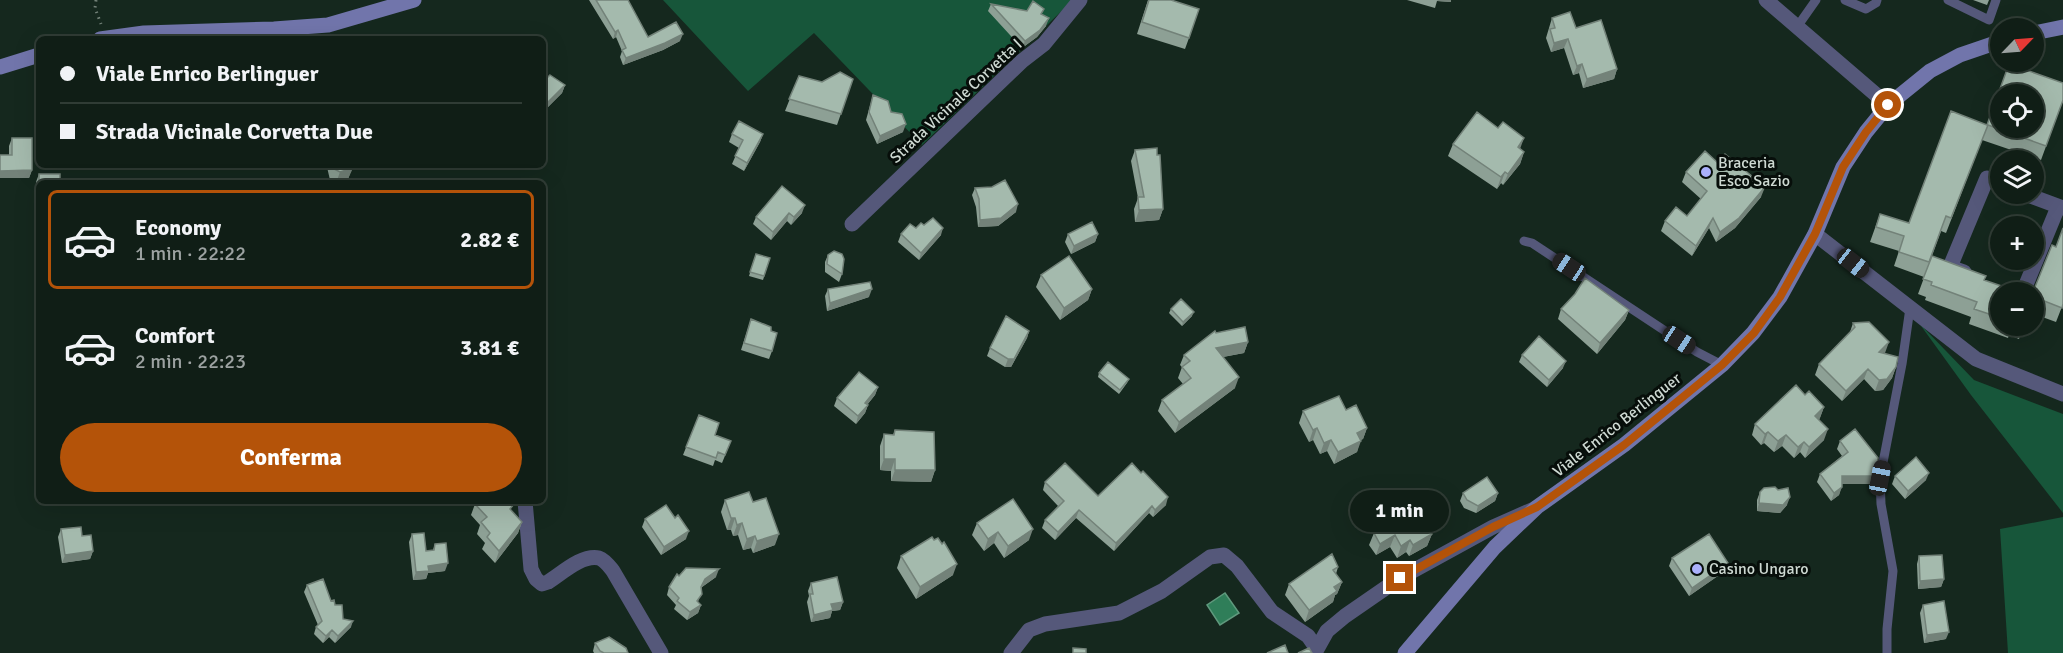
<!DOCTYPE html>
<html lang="it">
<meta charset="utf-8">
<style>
body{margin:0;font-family:Signika,sans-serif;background:#1e2b23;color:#f1f3f6;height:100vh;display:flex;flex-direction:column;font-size:22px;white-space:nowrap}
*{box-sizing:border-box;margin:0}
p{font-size:20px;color:#9ca2a1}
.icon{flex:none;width:33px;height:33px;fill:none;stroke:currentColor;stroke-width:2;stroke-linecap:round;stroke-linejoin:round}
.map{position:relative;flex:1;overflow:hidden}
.drawer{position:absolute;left:36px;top:180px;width:510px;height:324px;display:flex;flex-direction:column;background:#101e16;border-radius:9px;box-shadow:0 6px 24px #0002,0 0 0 2px #303c35}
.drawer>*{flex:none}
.top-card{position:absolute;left:36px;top:36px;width:510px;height:132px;border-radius:9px;box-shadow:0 6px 24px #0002,0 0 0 2px #303c35;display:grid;align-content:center;height:132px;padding:0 24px;background:#101e16}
.needle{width:39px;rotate:65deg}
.fabs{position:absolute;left:1990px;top:18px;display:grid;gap:12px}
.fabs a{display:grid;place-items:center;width:54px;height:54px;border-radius:50%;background:#101e16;box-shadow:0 6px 24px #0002,0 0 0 2px #303c35;font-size:30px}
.end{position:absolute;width:27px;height:27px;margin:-14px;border:8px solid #b45309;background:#fff;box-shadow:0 0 0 3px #fff}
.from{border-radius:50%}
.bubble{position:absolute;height:42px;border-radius:21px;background:#101e16;box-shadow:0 6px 24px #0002,0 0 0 2px #303c35;font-size:20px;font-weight:700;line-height:42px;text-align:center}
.car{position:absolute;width:18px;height:36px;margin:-18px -9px;border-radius:8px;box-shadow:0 0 4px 2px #0007;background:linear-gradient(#222 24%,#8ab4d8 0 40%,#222 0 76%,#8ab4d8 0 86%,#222 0)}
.top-card b{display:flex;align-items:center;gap:21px;height:57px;font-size:22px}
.top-card b+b{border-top:2px solid #303c35}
.top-card i{width:15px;height:15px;background:#f1f3f6}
ul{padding:10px 0 0;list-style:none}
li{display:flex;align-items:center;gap:18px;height:99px;margin:0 12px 9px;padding:0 12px;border:3px solid transparent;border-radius:9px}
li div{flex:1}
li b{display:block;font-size:22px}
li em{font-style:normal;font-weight:700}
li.selected{border-color:#b45309}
li>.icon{width:54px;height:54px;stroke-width:1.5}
.cta{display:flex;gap:12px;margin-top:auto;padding:12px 24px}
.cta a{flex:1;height:69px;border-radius:36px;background:#b45309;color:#fff;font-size:24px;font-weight:700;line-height:69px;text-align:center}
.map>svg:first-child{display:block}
.green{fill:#17563a}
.water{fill:#2f7e59;stroke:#5f997d;stroke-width:1.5}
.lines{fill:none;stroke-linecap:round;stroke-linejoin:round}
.path{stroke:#74837a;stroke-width:3;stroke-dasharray:1.5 4.5;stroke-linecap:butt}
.service{stroke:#55587a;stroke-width:9}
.minor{stroke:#55587a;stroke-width:15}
.secondary{stroke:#7175ab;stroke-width:15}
.wall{fill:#8da095}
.shaded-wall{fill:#738279}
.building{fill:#a4baad;stroke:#738279;stroke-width:1.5;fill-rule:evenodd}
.route{stroke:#b45309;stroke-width:8}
.poi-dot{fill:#aab0fb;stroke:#070e0a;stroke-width:2}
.labels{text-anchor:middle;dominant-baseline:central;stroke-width:6;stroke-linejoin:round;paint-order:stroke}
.street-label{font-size:16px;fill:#ced9d2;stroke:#070e0a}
.poi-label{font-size:16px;fill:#ced9d2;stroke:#070e0a;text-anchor:start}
</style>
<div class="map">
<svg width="2063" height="653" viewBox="0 0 2063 653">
<rect width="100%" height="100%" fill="#15281e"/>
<path class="green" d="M663,0h410l-151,145 -108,-112 -66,58z
M1919,323l55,57 89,34v99l-92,-118z
M2063,517v136h-55l-8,-124z"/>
<path class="water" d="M1225,593l14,20 -19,12 -13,-20z"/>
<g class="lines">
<path class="path" d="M96,0l-1,8 6,16"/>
<path class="service" d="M1845,0l21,9 10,-6 1,-3
M1948,0l41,20 7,-20
M1797,27l19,-27
M1524,241l8,2 165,109 25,13
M1887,653v-24l6,-58 -12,-67 -1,-26 22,-114 8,-56"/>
<path class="minor" d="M1766,0l122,105
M2025,194l38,14
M852,224l170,-163 22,-17 36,-44
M1815,234l161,125 87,35
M1964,272l-14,-5 37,-89 14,6
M2023,292l35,-85
M525,501l6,68 5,10 6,5 6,-2c13,-8 34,-28 51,-24 6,2 10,8 14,13l48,82
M1011,653l18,-23 16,-6 74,-11 43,-22 48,-34 14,-2 13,11 35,46 36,24 9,13 10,-18 18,-15 55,-38 93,-51 41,-18"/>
<path class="secondary" d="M2034,33l29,-6
M100,39l44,-6 130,-4 54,-4 86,-25
M0,67l39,-12
M1405,653l90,-106 42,-40 87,-62 98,-80 31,-32 27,-36 35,-63 28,-67 23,-35 22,-27 42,-34 30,-16 41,-14"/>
</g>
<path class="wall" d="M589,0h39l20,37 32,4 -17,9 -40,15 -3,-8 2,-6 -6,-14 -3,2z
M1148,0l41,38 -4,11 -48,-15z
M1407,0h44v2l-14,-1 -2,7z
M1973,0h16l-2,5z
M991,4l51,10 4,12 -9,11 -15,11 -34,-37z
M1552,18l65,51 -3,10 -31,9 -4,-15 -6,2 -9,-27 -13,4 -5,-14z
M799,76l23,6 31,-3 -16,46 -52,-14z
M543,82l22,3 -3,8 -18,18z
M873,95l18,17 12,20 -26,12 -11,-24z
M2063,100l-22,60 -59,-20 -36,93 -5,-2 -17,46 -30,-11 5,-15 -29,-9 10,-28 29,9 78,-98z
M732,134h31l-3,8 -16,29 -12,-7 7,-16 -10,-6z
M12,138l20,32 -3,8h-29v-23h9v-9z
M1453,144l67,5 4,3 -4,12 -17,21 -2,-2 -4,6 -49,-33z
M1135,150l28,59 -4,11 -24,2 -1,-13 4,-11 -7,-37z
M1718,163l43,34 -26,31 -19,14 -7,-14 -17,28 -31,-25 4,-10 22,-5 14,-17 -19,-17 4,-10z
M315,165h38l-5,14 -10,4h-4l-4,-3 -3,-13z
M39,174v23h-3v-15z
M975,188l41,24 -18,14 -20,1 -2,-20 -4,-12z
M802,213l-11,12 -4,-4 -16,19 -18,-16 3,-7z
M916,228l25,7 -22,25 -21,-18 3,-8z
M1068,234h30l-3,8 -24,12 -6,-12z
M756,254l14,4 -7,22 -14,-4z
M828,255l14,19 -3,8 -14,-10v-10z
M1932,256l52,24 17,12v34h22l-4,13 -10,-4 -1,3 -39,-14 2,-7 -46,-17 1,-3 -8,-3z
M1041,275l51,14 -4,11 -28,20 -24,-33z
M828,289l41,8 -42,14 -2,-15z
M2034,292l29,12 -7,18 -22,-8z
M1171,309l21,7 -10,10 -13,-13z
M1561,309l68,1 -4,10 -28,34 -39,-35z
M751,319l20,12 1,20 -3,8 -28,-9z
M1853,323l32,31 11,13 -4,11 -9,12 -8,1 -11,-12 -22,22 -27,-26 4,-11 31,-32z
M1029,331l-2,7 -16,29h-6l-18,-11 3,-8z
M1216,333l32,9 -4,11 -21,4 12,31 -60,45 -17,-22 4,-11 21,-16 -5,-6 4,-11 -2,-2 4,-10z
M1522,355l41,13 -16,19 -28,-25z
M1099,373l30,6 -2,4 -8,11 -21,-17z
M878,387l-3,8 -8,10h1l-3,8 -9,11 -22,-18 3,-8z
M1805,395l19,12 -5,13 5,20 -19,18 -5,-6 -6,6 -12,-12 -8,6 -10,-9 -3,2 -9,-10 3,-11z
M1346,410l21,18 -4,11 -3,1 -3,12 -23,12 -7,-13 -7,3 -7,-14 -4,2 -10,-19 4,-12z
M699,415l16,20 16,6 -9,22 -7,-3 -2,6 -30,-11z
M895,430l40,40 -4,12 -40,-1v-10l-11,-1v-24l4,-12 9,1z
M1840,441l33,43h-31l-3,11 -8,6 -14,-19 3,-8 22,-18 -5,-7z
M1895,476l31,4 -21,19 -13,-15z
M1045,482l53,14 68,9 -13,12 -4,-4 -35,38 -38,-33 -21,22 -13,-12 3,-8 13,-14 -15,-16z
M1760,492l27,13 -7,8 -23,-2v-11z
M1463,493h35l-3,8 -19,12 -12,-5 -4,-7z
M725,500l28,2 22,43 -22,8 -2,-5 -8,2 -5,-15 -5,1 -2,-6h-4l-6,-18z
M475,504l37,7 10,11 -4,11 -23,30 -13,-14 3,-6 -8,-9 3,-9 -9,-10z
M1382,514l39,6 11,14 -5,12 -18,10 -3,-4 -9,6 -7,-11 -14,8 -7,-10 5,-12 6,-4 -2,-3z
M675,518l11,21 -25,16 -19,-28 3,-8z
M977,523l52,17 -25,18 -10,-15 -10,8 -12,-16z
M61,529l21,7 11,15 -3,8 -28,4 -4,-26z
M412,534l14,17 7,-1 2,-6 10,27 -17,2 -2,6 -13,1 -4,-38z
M901,556l52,19 -37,24 -19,-31z
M1919,556l25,23 -3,8 -23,2 -1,-25z
M1672,558l53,13 -36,25 -20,-30z
M1338,567l-2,7 6,8 -5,12 -2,1 -2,7 -28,20 -20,-27 4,-11z
M679,576l37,1 -14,10 -4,15 3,3 -3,8 -11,7 -13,-11 2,-4 -9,-10 2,-8z
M811,583l32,19 -3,8 -8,1 -2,7 -19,4 -4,-20 2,-6 -1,-5z
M307,585l24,16 4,4 8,14 8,8 -16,16 -6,-6 -6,6 -9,-9 2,-7 2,-2 -14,-33z
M1923,605l23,34 -22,4 -4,-30z
M595,643l33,10h-34l-1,-2z"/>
<path class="shaded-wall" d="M1438,0h13v2l-14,-1z
M1049,18l-3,8 -9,11 -15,11 3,-7z
M618,30l-2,7 -3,2 2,-7z
M683,34l-3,7 -17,9 -40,15 3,-7z
M1568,39l-4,9 -13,4 3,-9z
M1582,64l-3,9 -6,2 4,-9z
M1617,69l-3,10 -31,9 4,-9z
M565,85l-3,8 -18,18 3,-8z
M906,124l-3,8 -26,12 3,-8z
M763,134l-3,8 -16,29 3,-8z
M1524,138l-4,11 -2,-2z
M1524,152l-4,12 -17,21 5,-11z
M353,168l-5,11 -12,4 4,-11z
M32,170l-3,8h-29v-7z
M1505,172l-4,11 -4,6 4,-12z
M1765,187l-4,10 -26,31 -19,14 4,-10z
M1018,204l-2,8 -18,14 -20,1 2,-7z
M805,205l-3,8 -11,12 3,-8z
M1163,209l-4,11 -24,2 4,-12z
M789,213l-2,8 -16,19 2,-8z
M1713,218l-4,10 -17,28 4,-10z
M943,228l-2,7 -22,25 2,-7z
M1098,234l-3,8 -24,12 3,-8z
M872,289l-3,8 -42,14 3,-8z
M1092,289l-4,11 -28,20 4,-12z
M1629,310l-4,10 -28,34 3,-11z
M1194,312l-2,4 -10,10 1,-4z
M1029,331l-2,7 -16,29h-6l3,-8z
M1248,342l-4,11 -32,6 4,-11z
M1889,342l-4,11 -6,-1z
M1566,361l-3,7 -16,19 2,-7z
M1896,367l-4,11 -9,12 -8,1 4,-11z
M1868,369l-4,10 -22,22 4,-10z
M1239,377l-4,11 -60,45 4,-11z
M878,387l-3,8 -13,16 3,-8z
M868,405l-3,8 -9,11 2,-8z
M1824,407l-4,11 -9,9 4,-11z
M1317,428l-4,12 -4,2 4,-12z
M1367,428l-4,11 -10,5 4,-11z
M1828,429l-4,11 -19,18 4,-11z
M1768,432l-4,11 -3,2 4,-11z
M1786,435l-4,11 -8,6 4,-11z
M1331,440l-4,11 -7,3 4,-11z
M1361,441l-4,11 -23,12 4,-12z
M1804,442l-4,10 -6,6 4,-11z
M884,459h11l-4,12 -11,-1z
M895,470h40l-4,12 -40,-1z
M1929,473l-3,7 -21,19 3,-8z
M1842,476h34l-3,8h-33z
M1842,487l-3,8 -8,6 3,-8z
M1498,493l-3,8 -19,12 2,-7z
M1168,497l-2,8 -13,12 2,-7z
M1790,497l-3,8 -7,8 -23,-2 2,-8z
M1152,506l-3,7 -35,38 2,-8z
M1079,510l-3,8 -21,22 3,-8z
M731,518h4l-4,12h-4z
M522,522l-4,11 -23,30 4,-12z
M742,523l-4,12 -5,1 4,-11z
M1033,529l-4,11 -25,18 4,-12z
M689,531l-3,8 -25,16 3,-8z
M998,532l-4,11 -10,8 4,-12z
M779,534l-4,11 -22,8 4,-12z
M1432,534l-5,12 -18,10 4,-11z
M1395,535l-5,12 -14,8 4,-11z
M755,536l-4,12 -8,2 4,-11z
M1410,540l-4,12 -9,6 4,-12z
M93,551l-3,8 -28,4 3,-8z
M448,563l-3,8 -17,2 -2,6 -13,1 3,-8 12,-6z
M1728,563l-3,8 -36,25 3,-8z
M957,564l-4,11 -37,24 4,-12z
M719,569l-3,8 -14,10 -4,8 7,-16z
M1944,579l-3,8 -23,2 2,-8z
M1342,582l-5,12 -2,1 -2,7 -28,20 4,-12 25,-23z
M843,602l-3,8 -8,1 -2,7 -19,4 3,-7 17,-11z
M701,605l-3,8 -11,7 3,-8z
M353,621l-2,6 -16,16 3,-7z
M332,630l-3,7 -6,6 3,-7z
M1949,632l-3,7 -22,4 3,-8z"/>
<path class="building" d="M596,0h32l20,37 28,-15 7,12 -18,9 -39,15 -4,-8 4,-2 -8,-18 -3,2z
M1149,0h22l28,9 -10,29 -47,-16z
M1033,1l11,8 -3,5 8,4 -9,12 -15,11 -34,-37 36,7z
M1570,12l6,16 25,-8 16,49 -30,10 -5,-15 -5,2 -9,-27 -14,4 -4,-14 5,-1 -3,-10z
M2009,64l54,19v17l-17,46 -58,-21 -37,93 -5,-2 -17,46 -30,-10 5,-16 -28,-9 4,-13 29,9 42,-112 36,14zM2001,94h33v34h-33z
M840,72l13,7 -12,35 -52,-15 10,-23 23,6z
M550,75l15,10 -18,18 -4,-3v-18z
M873,95l15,6 3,11 11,2 4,10 -26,12 -11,-24z
M1477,112l21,16 5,-6 21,16 -6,9 6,5 -16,22 -3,-2 -4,5 -48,-33z
M739,121l24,13 -16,29 -12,-7 8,-16 -11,-6z
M12,138h20v32l-32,1v-16h12z
M1157,148v7h3l3,54 -24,1 -1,-13h6l-9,-47z
M1705,151l13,12 7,-9 40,33 -26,31 -19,14 -7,-14 -17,28 -31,-25 11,-14 11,9 20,-25 -21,-19z
M333,165h20v3l-13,4 -6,-3z
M39,174h21v9h-21v6z
M1005,180l13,24 -17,14 -21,2 -1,-21 -4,-11 17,-1z
M782,186l23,19 -11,12 -5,-4 -16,19 -17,-15z
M933,218l10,10 -22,25 -20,-19 9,-10 6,4 5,-5 3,2z
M1092,222l6,12 -24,12 -6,-12z
M2063,228v76l-1,4 -28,-11v-5h-1l19,-47 4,2z
M834,251l8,3 2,5 -2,15 -15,-10 1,-9z
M756,254l14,4 -6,18 -14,-4z
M1069,256l23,33 -28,19 -23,-33z
M1932,256l54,20 -2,4 35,12h-18v26l-27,-9 3,-7 -46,-17 1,-3 -9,-3z
M1585,278l44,32 -29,33 -39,-34 14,-15z
M870,282l2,7 -42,14 -2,-14z
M1181,299l13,13 -11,10 -12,-13z
M1006,316l23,15 -15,28h-6l-18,-11z
M751,319l20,8v4l6,2 -5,18 -28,-8z
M1869,322l20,20 -10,10 19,5 -2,10 -9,12 -8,1 -11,-11 -22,22 -27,-27 36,-37 -2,-4z
M1245,327l3,15 -32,6 23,29 -60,45 -17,-22 29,-22 -9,-11 8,-6 -6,-6 31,-24 1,2z
M1539,336l27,25 -17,19 -27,-25z
M1108,362l21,17 -9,11 -21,-17z
M859,372l19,15 -13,16 3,2 -10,11 -21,-18z
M1796,385l9,10 4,-4 15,16 -9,9 13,13 -19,18 -5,-5 -6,5 -12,-12 -8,6 -10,-9 -3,2 -10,-10z
M1339,396l7,14 10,-5 11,23 -10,5 4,8 -23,11 -7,-12 -7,3 -7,-15 -4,2 -10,-19z
M699,415l20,8 -4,12 16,6 -6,14 -7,-3 -2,6 -30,-11z
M1855,429l23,29 -2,18h-34v11l-8,6 -14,-19 28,-22 -8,-11z
M895,430l39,2 1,38h-40v-11h-11v-25l10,1z
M1916,457l13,16 -21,18 -13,-15z
M1065,463l33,33 34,-33 9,10 2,-2 25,26 -13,13 -3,-4 -36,37 -37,-33 -21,22 -13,-12 19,-19 -19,-19z
M1487,477l11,16 -20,13 -11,-6 -4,-7z
M1775,487l3,3 10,-2 2,9 -7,8 -24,-2 1,-11 4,-4z
M749,492l4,10 13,-4 13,36 -22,7 -2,-5 -8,3 -5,-16 -5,2 -2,-7h-4l-6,-18z
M1411,498l10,22 2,-1 9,15 -19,11 -3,-5 -9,6 -6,-11 -15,9 -6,-11 14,-8 -6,-11z
M1013,499l20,30 -25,17 -10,-14 -10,7 -11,-16z
M479,501h33l2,3 -4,5 12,13 -23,29 -12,-14 3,-4 -9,-11 6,-5 -12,-13z
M666,505l9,13 3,-3 11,16 -25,16 -19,-28z
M81,527l1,9 9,-1 2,16 -28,4 -4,-26z
M424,533l2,18 8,-1 1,-6 11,-1 2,20 -20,3 1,5 -13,1 -4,-38z
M1709,534l19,29 -36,25 -20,-30z
M932,537l2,3 4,-2 4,6 2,-2 13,22 -37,23 -19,-31z
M1332,554l6,13 -5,3 9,12 -8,5 3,4 -28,19 -20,-26z
M1942,555l2,24 -24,2 -1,-25z
M686,568l33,1 -14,10 -4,8 1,7 -5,7 4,4 -11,7 -13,-11 2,-3 -10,-11 8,-13 2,2z
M837,577l6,25 -12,2 2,6 -19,5 -4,-21h3l-2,-11z
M323,579l8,22 3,-1 1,5h7l1,14 10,2 -15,15 -6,-6 -6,6 -10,-9 6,-6 -15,-36z
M1944,601l5,31 -22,3 -4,-30z
M609,637l17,11 2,5h-24l-4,-2 -5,-8z
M1285,645l3,8h-21z
M1073,648l13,1v4h-13z
M1309,648l3,5h-14z"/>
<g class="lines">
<path class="route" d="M1400,578l93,-51 44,-20 87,-62 98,-80 32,-32 26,-36 35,-63 28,-67 23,-35 22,-27"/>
</g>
<g class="poi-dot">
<circle cx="1706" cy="172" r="6"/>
<circle cx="1697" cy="569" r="6"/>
</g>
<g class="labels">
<g class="street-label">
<text transform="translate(956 101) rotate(-43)">Strada Vicinale Corvetta I</text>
<text transform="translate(1617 425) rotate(-38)">Viale Enrico Berlinguer</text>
</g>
<g class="poi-label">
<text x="1718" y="163">Braceria<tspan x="1718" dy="18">Esco Sazio</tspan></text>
<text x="1709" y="569">Casino Ungaro</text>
</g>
</g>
</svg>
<div class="fabs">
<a><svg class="needle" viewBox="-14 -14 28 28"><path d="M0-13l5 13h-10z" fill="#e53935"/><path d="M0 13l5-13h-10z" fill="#9ca2a1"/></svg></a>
<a><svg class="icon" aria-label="locate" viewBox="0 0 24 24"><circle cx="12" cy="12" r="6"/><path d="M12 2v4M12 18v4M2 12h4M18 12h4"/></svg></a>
<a><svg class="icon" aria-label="layers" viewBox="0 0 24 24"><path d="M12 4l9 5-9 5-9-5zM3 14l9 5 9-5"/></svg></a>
<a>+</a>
<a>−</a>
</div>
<i class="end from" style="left:1888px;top:105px"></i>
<i class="end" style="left:1400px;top:578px"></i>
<div class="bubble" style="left:1350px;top:490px;width:99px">1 min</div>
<i class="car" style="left:1853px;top:263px;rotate:128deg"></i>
<i class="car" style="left:1569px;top:267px;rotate:303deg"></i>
<i class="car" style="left:1679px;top:340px;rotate:123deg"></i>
<i class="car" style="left:1880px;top:478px;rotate:11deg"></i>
<div class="top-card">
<b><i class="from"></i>Viale Enrico Berlinguer</b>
<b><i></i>Strada Vicinale Corvetta Due</b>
</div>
<section class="drawer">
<ul>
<li class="selected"><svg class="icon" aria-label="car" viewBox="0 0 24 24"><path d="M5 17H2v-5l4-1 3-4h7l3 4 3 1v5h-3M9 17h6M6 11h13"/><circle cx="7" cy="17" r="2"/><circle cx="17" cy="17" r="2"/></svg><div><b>Economy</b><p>1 min · 22:22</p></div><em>2.82 €</em></li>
<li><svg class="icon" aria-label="car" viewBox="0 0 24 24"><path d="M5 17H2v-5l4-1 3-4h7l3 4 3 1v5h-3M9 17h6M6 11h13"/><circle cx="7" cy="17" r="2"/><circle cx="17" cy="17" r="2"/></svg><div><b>Comfort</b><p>2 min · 22:23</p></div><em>3.81 €</em></li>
</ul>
<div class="cta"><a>Conferma</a></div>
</section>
</div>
